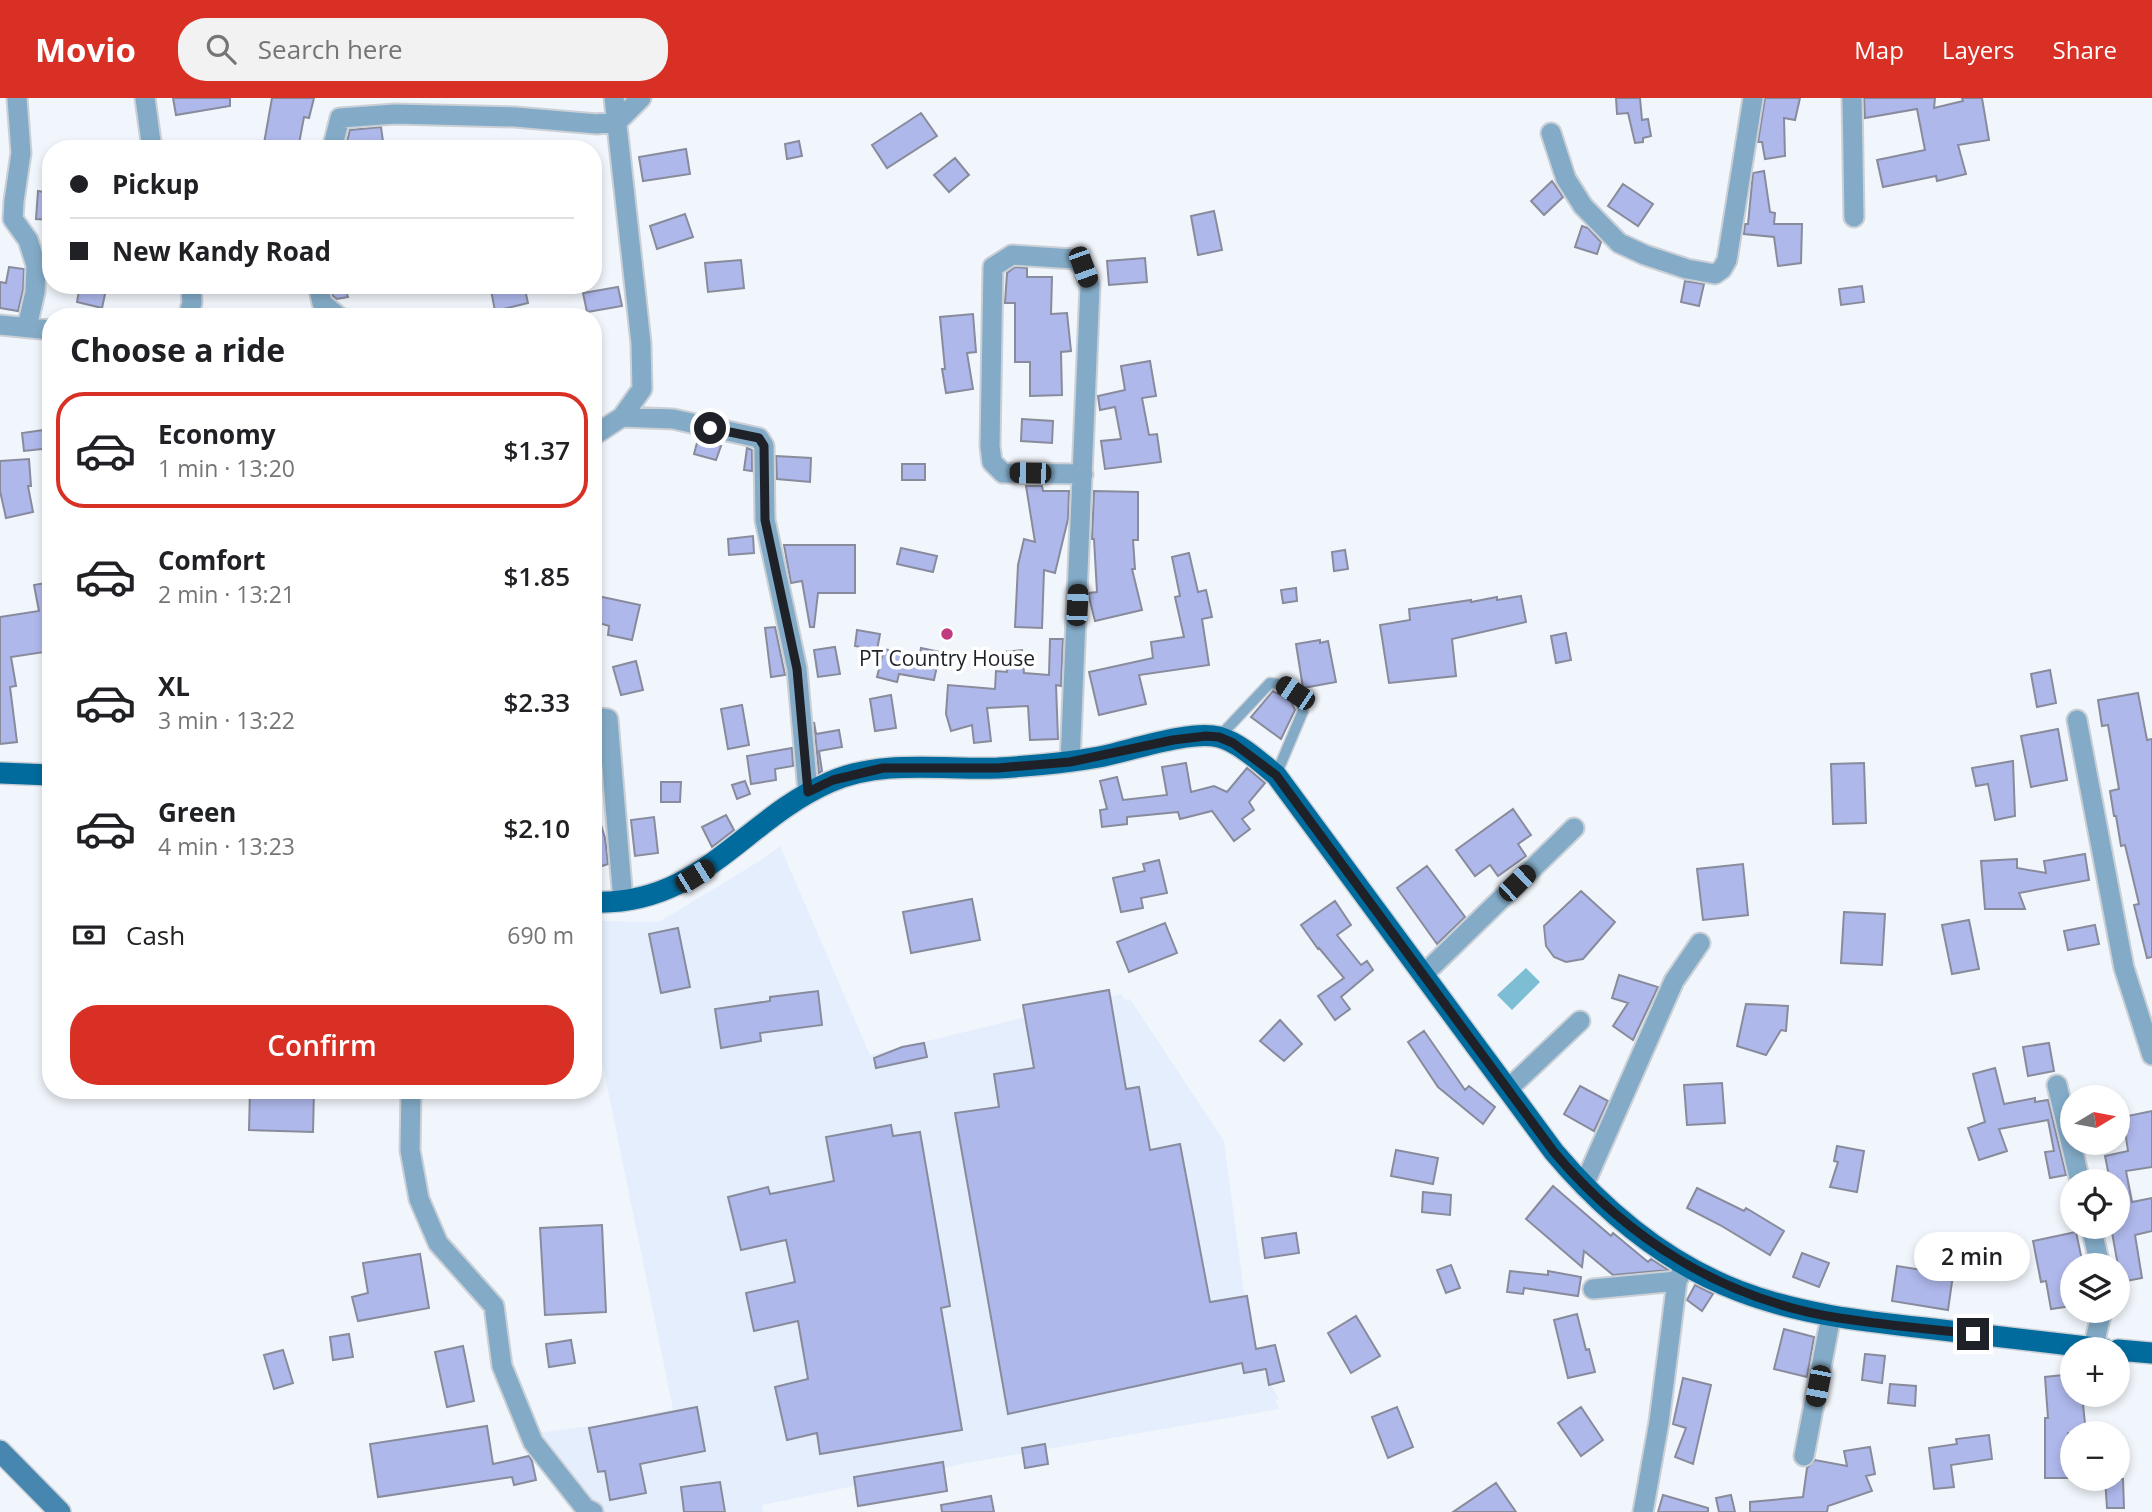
<!DOCTYPE html>
<meta charset="utf-8">
<style>
body{margin:0;font-family:"Open Sans",sans-serif;background:#f2f2f2;color:#202124;height:100vh;display:flex;flex-direction:column;font-size:26px;white-space:nowrap}
*{box-sizing:border-box;margin:0}
p{font-size:23px;color:#757577}
.icon{flex:none;width:38px;height:38px;fill:none;stroke:currentColor;stroke-width:2;stroke-linecap:round;stroke-linejoin:round}
.map{position:relative;flex:1;overflow:hidden}
.side{position:absolute;left:42px;top:210px;width:560px;height:791px;display:flex;flex-direction:column;background:#fff;border-radius:28px;box-shadow:0 4px 10px #0003}
.side>*{flex:none}
.banner{position:absolute;left:42px;top:42px;width:560px;height:154px;border-radius:28px;box-shadow:0 4px 10px #0003;display:grid;align-content:center;height:154px;padding:0 28px;background:#fff}
.needle{width:46px;rotate:80deg}
.buttons{position:absolute;left:2060px;top:987px;display:grid;gap:14px}
.buttons a{display:grid;place-items:center;width:70px;height:70px;border-radius:50%;background:#fff;box-shadow:0 4px 10px #0003;font-size:35px}
.end{position:absolute;width:32px;height:32px;margin:-16px;border:9px solid #1e2228;background:#fff;box-shadow:0 0 0 4px #fff}
.from{border-radius:50%}
.bubble{position:absolute;height:49px;border-radius:24px;background:#fff;box-shadow:0 4px 10px #0003;font-size:23px;font-weight:600;line-height:49px;text-align:center}
.car{position:absolute;width:21px;height:42px;margin:-21px -10px;border-radius:9px;box-shadow:0 0 5px 2px #0007;background:linear-gradient(#222 24%,#8ab4d8 0 40%,#222 0 76%,#8ab4d8 0 86%,#222 0)}
.banner b{display:flex;align-items:center;gap:24px;height:66px;font-size:26px}
.banner b+b{border-top:2px solid #e0e0e0}
.banner i{width:18px;height:18px;background:#202124}
ul{padding:0;list-style:none}
li{display:flex;align-items:center;gap:21px;height:116px;margin:0 14px 10px;padding:0 14px;border:4px solid transparent;border-radius:28px}
li div{flex:1}
li b{display:block;font-size:26px}
li em{font-style:normal;font-weight:600}
li.current{border-color:#d93025}
li>.icon{width:63px;height:63px;stroke-width:1.5}
h2{padding:0 28px;font-size:32px;line-height:84px}
.pay{display:flex;align-items:center;gap:18px;height:77px;padding:0 28px;font-size:26px}
.pay p{margin-inline-start:auto}
.cta{display:flex;gap:14px;margin-top:auto;padding:14px 28px}
.cta a{flex:1;height:80px;border-radius:28px;background:#d93025;color:#fff;font-size:28px;font-weight:600;line-height:80px;text-align:center}
header{display:flex;align-items:center;gap:42px;box-sizing:border-box;height:98px;padding:0 35px;background:#d93025;color:#fff}
header strong{font-size:33px}
nav{display:flex;gap:38px;margin-inline-start:auto;font-size:24px}
.search{width:490px;height:63px;background:#f2f2f2;display:flex;align-items:center;gap:18px;box-sizing:border-box;padding:0 24px;border-radius:28px;color:#757577;font-size:26px}
.map>svg:first-child{display:block}
.built{fill:#e5eefc}
.water{fill:#7dbed4}
.building{fill:#afb8eb;stroke:#888b9c;stroke-width:2}
.lines{fill:none;stroke-linecap:round;stroke-linejoin:round}
.lane-casing{stroke:#cbd0d6;stroke-width:13}
.street-casing{stroke:#cbd0d6;stroke-width:23}
.secondary-casing{stroke:#cbd0d6;stroke-width:24}
.primary-casing{stroke:#cbd0d6;stroke-width:24}
.lane{stroke:#83abc7;stroke-width:10}
.street{stroke:#83abc7;stroke-width:19}
.secondary{stroke:#4786af;stroke-width:21}
.primary{stroke:#026b9d;stroke-width:21}
.route{stroke:#1e2228;stroke-width:9}
.poi-dot{fill:#bf3a7e;stroke:#fff;stroke-width:2.5}
.labels{text-anchor:middle;dominant-baseline:central;stroke-width:7;stroke-linejoin:round;paint-order:stroke}
.poi-label{font-size:21px;fill:#1e2228;stroke:#fff}
</style>
<header>
<strong>Movio</strong>
<div class="search"><svg class="icon" aria-label="search" viewBox="0 0 24 24"><circle cx="10" cy="10" r="6"/><path d="M15 15l6 6"/></svg>Search here</div>
<nav><a>Map</a><a>Layers</a><a>Share</a></nav>
</header>
<div class="map">
<svg width="2152" height="1414" viewBox="0 0 2152 1414">
<rect width="100%" height="100%" fill="#f1f6fc"/>
<path class="built" d="M780,748l90,209 251,-61 4,6 5,-1 94,142 28,211 27,47 -4,1 4,9 -312,54 -205,42 1,7h-169l-57,-79 69,-9 67,-15 -80,-392v-96l66,1 102,-62z"/>
<path class="water" d="M1526,870l14,14 -28,28 -15,-15z"/>
<path class="building" d="M173,0h57v8l-54,9z
M272,0h42l-5,20 -5,-1 -6,32h-35z
M1616,0h24l2,22 6,-1 3,17 -8,2v4l-8,1 -7,-30 -11,1z
M1765,0h35l-5,22 -11,-2 1,38 -20,3 -3,-17h-4z
M1864,0h71l-1,10 29,-7 -1,-3h20l7,42 -31,5 8,29 -29,7 -1,-5 -53,11 -6,-27 48,-10 -8,-41 -52,9z
M921,15l16,23 -50,32 -15,-23z
M381,29l3,22h-39l5,-19z
M799,43l3,15 -15,3 -2,-15z
M686,51l4,25 -47,7 -4,-24z
M955,60l14,17 -20,17 -15,-17z
M1764,73l6,41 5,1 -1,11h28l-1,39 -23,3 -4,-29 -30,-3 1,-10h3l5,-51z
M1552,83l11,16 -19,18 -13,-14z
M1623,86l30,20 -15,22 -30,-20z
M38,93l13,2v27l-15,-1z
M1214,113l8,39 -24,5 -7,-39z
M685,116l8,23 -36,12 -7,-23z
M1582,128l6,2 13,14 -4,12 -22,-7z
M1145,160l2,24 -38,3 -2,-24z
M741,162l3,28 -36,4 -3,-29z
M9,169l15,2 -1,21 -5,21 -18,-3v-26l6,1z
M1015,169l12,1v9h25l-1,37 16,-1 4,38 -10,1 1,43 -32,1v-34h-15v-59h-10l2,-30z
M1685,183l19,3 -5,22 -18,-4z
M80,187h27l-5,23 -25,-6z
M331,187h13l4,12 -11,2 -4,-3z
M490,187h34l4,18 -33,8z
M1862,188l2,16 -23,3 -2,-16z
M618,189l4,19 -35,6 -4,-19z
M973,216l3,38 -9,1 6,36 -27,4 -4,-24h3l-5,-52z
M1150,263l6,35 -14,2 7,37 8,-1 4,28 -56,7 -4,-28 20,-2 -6,-32 -15,3 -2,-14 27,-6 -4,-24z
M1022,321l31,2 -1,22 -31,-2z
M51,331v19l-27,3 -2,-18z
M698,341l23,7 -5,14 -22,-6z
M747,350l5,2v21l-8,-1z
M776,358l35,2 -1,24 -33,-3z
M29,361l2,27h-3l5,26 -27,6 -6,-27v-30z
M902,366h23v16h-23z
M1026,388h16l1,5h26l-1,28 -13,54 -11,-3 -2,58 -27,-1 3,-62 6,-26 11,3z
M1094,393l44,1v48h-5l2,29h-3l10,41 -47,11 -6,-24v-4l8,-1 -3,-53h-2z
M753,438l1,17 -25,2 -1,-16z
M784,447h71v48h-37l-4,34h-4l-8,-46 -11,2z
M901,450l36,8 -4,16 -36,-8z
M1345,452l3,19 -14,2 -2,-19z
M1189,455l9,39 8,-2 6,27 -10,2 7,46 -70,10 7,29 -47,11 -10,-43 64,-14 -2,-16 33,-5 -9,-40 5,-1 -8,-39z
M51,484v69l-40,6 5,29 -6,1 7,55 -17,2v-127l39,-6 -5,-26z
M1296,490l1,13 -14,2 -2,-13z
M593,497l47,10 -8,35 -24,-5 1,-9 -16,-5z
M1521,498l5,26 -74,17 4,37 -67,7 -9,-58 30,-5 -1,-11 62,-9v2l26,-5v3z
M775,529l10,48 -14,2 -6,-49z
M857,532l23,4 -3,16 -22,-4z
M1566,535l5,27 -15,3 -5,-27z
M1050,541h13l-2,47 -5,-1 2,54 -28,1 -2,-34 -41,2 4,33 -17,2 -2,-18 -21,6 -5,-17 2,-29 47,4 1,-18 11,1 -2,-20 17,-2 2,23 25,2z
M1320,542v3l8,-2 8,41 -33,6 -7,-44z
M835,549l5,27 -22,3 -4,-27z
M921,550l19,4 -6,28 -35,-6 -2,8 -20,-5 7,-28 35,9z
M636,563l7,29 -22,5 -8,-28z
M2050,572l6,33 -19,4 -6,-33z
M1273,593l18,10 4,9 -14,29 -30,-22z
M2138,595l9,47 5,-1v218l-5,1 -13,-53 5,-1 -14,-59 -4,1 -5,-30h-2l-4,-25 9,-2 -11,-64 -6,1 -4,-26z
M891,597l5,33 -21,3 -5,-32z
M742,607l7,40 -21,4 -7,-40z
M814,624l2,12 23,-4 3,17 -23,4 3,20 -3,2z
M2058,631l9,51 -36,7 -10,-51z
M792,650l1,18 -18,3 1,11 -25,4 -4,-28z
M2013,663l2,55 -20,4 -7,-36 -12,2 -4,-18z
M1186,665l5,29 23,-6 13,6 20,-24 18,15 -16,19 5,8 -12,9 8,10 -16,12 -22,-30 -32,8 -2,-7 -51,5v7l-25,3 -2,-17 7,-1 -7,-28 17,-4 6,23 44,-5 -5,-28z
M1864,665l2,60 -33,1 -2,-60z
M745,683l5,13 -13,5 -5,-14z
M661,684h20l-1,20h-19z
M593,711h3l9,29 3,26 -15,5z
M1513,711l18,26 -13,9 8,12 -28,20 -8,-11 -15,11 -19,-26z
M726,717l8,15 -22,17 -10,-20z
M654,719l4,36 -23,3 -4,-36z
M2085,756l4,26 -70,13 6,16h-40l-4,-48 36,-2v9l29,5 -2,-12z
M1159,762l8,33 -26,5 2,10 -22,4 -8,-34 32,-7 -2,-7z
M1743,766l5,51 -45,5 -6,-51z
M1427,768l38,51 -28,27 -40,-56z
M1581,793l34,31 -32,37 -17,3 -12,-5 -8,-11 -2,-20z
M972,801l8,41 -69,13 -8,-41z
M1335,803l16,24 -14,10 24,30 6,-4 6,9 -32,27 9,12 -15,11 -17,-24 26,-18 -25,-30 -1,1 -17,-24z
M1844,814l41,2 -3,51 -41,-2z
M1969,822l10,49 -27,5 -10,-49z
M1165,825l12,30 -48,19 -12,-30z
M2095,827l4,19 -31,6 -4,-19z
M678,830l12,59 -29,6 -12,-59z
M1619,877l39,12 -25,53 -20,-14 15,-23 -16,-5z
M1109,892l17,99 13,-2 11,63 30,-6 30,158 37,-6 9,53 19,-4 9,36 -15,4 -3,-16 -22,4 -2,-10 -234,51 -53,-301 44,-6 -5,-33 40,-6 -11,-63z
M818,893l4,34 -62,8 1,8 -40,7 -6,-39 55,-8v-4z
M1746,906l42,2 -2,25 -5,-1 -15,25 -29,-9z
M1280,922l22,24 -18,17 -24,-20z
M1424,933l41,59 4,-4 26,21 -12,17 -45,-37 -30,-45z
M924,945l3,14 -51,11 -2,-10 28,-11z
M2049,945l5,28 -26,5 -5,-29z
M1995,970l9,36 31,-6v4l13,-2 18,75 -16,3 -5,-26 9,-1 -6,-31 -49,9 8,22 -28,9 -11,-32 17,-6 -12,-48z
M1722,985l3,40 -38,2 -3,-40z
M1580,988l28,15 -14,30 -30,-17z
M250,992h64l-1,42 -64,-2z
M2152,1013v56l-26,4 6,31 20,-4v33l-17,4 7,43 -21,4 -10,-55h7v-47l-8,1 -5,-25 23,-5 -5,-34z
M891,1027l2,11 27,-4 30,174 -9,2 21,122 -142,24 -3,-21 -30,7 -12,-53 33,-8 -10,-58 -44,10 -8,-38 49,-11 -9,-42 -45,10 -13,-53 40,-10 2,7 64,-13 -8,-44z
M1837,1048l27,5 -7,41 -27,-5 8,-25 -4,-1z
M1396,1052l42,8 -5,26 -42,-8z
M1553,1088l58,50 2,-3 35,29 3,-3 17,11 -55,5 -29,-24 -2,16 -56,-48z
M1697,1090l47,23 2,-3 38,23 -14,24 -50,-30 -33,-17z
M1423,1094l28,3 -1,20 -28,-3z
M602,1127l4,87 -61,3 -5,-87z
M2076,1134l7,33h-11v10l-3,1 3,30 -21,3 -5,-28 -5,1 -8,-41z
M1296,1135l3,20 -34,5 -3,-20z
M1802,1155l27,10 -10,24 -26,-10z
M420,1156l9,54 -71,13 -6,-24 16,-4 -5,-30z
M1451,1167l9,23 -14,5 -9,-23z
M1897,1168l56,9 -5,35 -56,-9z
M1510,1173l38,4v-4l33,6 -3,19 -54,-8 -1,6 -16,-2z
M1695,1187l18,9 -11,17 -15,-11z
M1577,1216l9,36 3,-1 6,23 -27,6 -14,-58z
M1356,1218l24,40 -29,17 -23,-40z
M1784,1231l30,8 -7,40 -33,-8z
M349,1236l4,23 -20,3 -3,-23z
M571,1242l4,23 -26,4 -3,-23z
M463,1248l11,55 -27,6 -12,-55z
M283,1252l10,33 -19,6 -10,-34z
M1865,1256l20,2 -3,27 -20,-3z
M2072,1276v21h10l4,38h-18l2,45h-25v-60h3l-3,-41z
M1683,1280l28,7 -18,79 -18,-7 11,-29 -13,-4z
M1890,1286l26,2 -1,20 -27,-3z
M697,1309l8,44 -65,13 6,29 -36,7 -5,-29 -7,1 -9,-44z
M1397,1309l16,40 -25,11 -16,-41z
M1581,1309l22,33 -22,16 -23,-33z
M487,1328l6,38 36,-8 3,5 4,19 -22,5 -2,-8 -134,20 -8,-53z
M1989,1337l3,24 -41,6 3,22 -20,2 -5,-41 28,-4 -1,-5z
M1045,1346l3,20 -23,4 -3,-20z
M1870,1349l5,27 -9,2 6,15 -44,15 -1,6h-77v-10l53,-5 4,-29 8,-8 32,6 -3,-15z
M943,1364l4,29 -89,15 -4,-29z
M2105,1381h18l1,29h-17z
M720,1384l5,30h-41l-3,-25z
M1496,1385l20,29h-63z
M1663,1397l45,13v4h-50z
M1731,1397l4,17h-16l-3,-14z
M991,1398l3,16h-52l-1,-7z"/>
<g class="lines">
<g class="lane-casing">
<path id="lane" d="M1219,639l51,-54c16,1 31,11 33,28l-27,64"/>
</g>
<g class="street-casing">
<path id="street" d="M17,0l4,55 -7,48 -1,18 15,21 8,25 -1,27 -8,35
M145,0l7,51
M614,0l27,245 1,46 -20,28 51,2 86,19 5,8 1,74 32,149 11,123
M1852,0l2,119
M1551,35l15,46 17,27 36,37 26,12 42,14 28,5 7,-5 5,-9 26,-162
M332,51l8,-31 55,-4 120,3 82,7 21,-3 23,-23
M318,187l4,18 17,14
M188,219l4,-14 -1,-18
M0,227l51,5
M593,338l29,-19
M593,619l15,2 15,182
M2077,622l47,248 28,87
M1070,664l20,-476 -7,-19 -9,-8 -62,-4 -19,12 -3,179 2,16 11,11 80,1
M1423,877l151,-147
M2057,987l23,96
M1508,991l72,-68
M411,992l-1,60 9,49 19,44 56,63 8,60 31,76 52,66 8,4
M1584,1087l90,-204 26,-38
M2091,1129l9,38
M1593,1191l84,-8 6,-11
M2093,1250l9,-37
M1804,1358l27,-140
M1643,1414l16,-90 18,-141"/>
</g>
<g class="secondary-casing">
<path id="secondary" d="M0,1353l60,61"/>
</g>
<g class="primary-casing">
<path id="primary" d="M0,675l51,2
M593,804c108,4 150,-82 237,-120 52,-23 113,-12 168,-14 34,-2 68,-5 101,-11 31,-6 90,-27 120,-20 21,6 41,25 57,38l278,377c50,59 112,111 185,139 60,23 122,30 186,37 59,7 119,14 179,21
M2118,1252l34,3"/>
</g>
<use href="#lane" class="lane"/>
<use href="#street" class="street"/>
<use href="#secondary" class="secondary"/>
<use href="#primary" class="primary"/>
</g>
<g class="lines">
<path class="route" d="M710,330l49,10 5,8 1,74 32,149 11,123 25,-12 50,-12h115l72,-6 103,-22 33,-4 13,1 14,6 43,32 278,377c74,88 171,148 285,166 45,7 89,11 134,16"/>
</g>
<circle class="poi-dot" cx="947" cy="536" r="7"/>
<g class="labels">
<g class="poi-label">
<text x="947" y="560">PT Country House</text>
</g>
</g>
</svg>
<div class="buttons">
<a><svg class="needle" viewBox="-14 -14 28 28"><path d="M0-13l5 13h-10z" fill="#e53935"/><path d="M0 13l5-13h-10z" fill="#757577"/></svg></a>
<a><svg class="icon" aria-label="locate" viewBox="0 0 24 24"><circle cx="12" cy="12" r="6"/><path d="M12 2v4M12 18v4M2 12h4M18 12h4"/></svg></a>
<a><svg class="icon" aria-label="layers" viewBox="0 0 24 24"><path d="M12 4l9 5-9 5-9-5zM3 14l9 5 9-5"/></svg></a>
<a>+</a>
<a>−</a>
</div>
<i class="end from" style="left:710px;top:330px"></i>
<i class="end" style="left:1973px;top:1236px"></i>
<div class="bubble" style="left:1914px;top:1134px;width:116px">2 min</div>
<i class="car" style="left:1083px;top:169px;rotate:160deg"></i>
<i class="car" style="left:1030px;top:375px;rotate:271deg"></i>
<i class="car" style="left:1077px;top:507px;rotate:3deg"></i>
<i class="car" style="left:1295px;top:595px;rotate:304deg"></i>
<i class="car" style="left:695px;top:778px;rotate:58deg"></i>
<i class="car" style="left:1517px;top:785px;rotate:46deg"></i>
<i class="car" style="left:1818px;top:1288px;rotate:191deg"></i>
<div class="banner">
<b><i class="from"></i>Pickup</b>
<b><i></i>New Kandy Road</b>
</div>
<section class="side">
<h2>Choose a ride</h2>
<ul>
<li class="current"><svg class="icon" aria-label="car" viewBox="0 0 24 24"><path d="M5 17H2v-5l4-1 3-4h7l3 4 3 1v5h-3M9 17h6M6 11h13"/><circle cx="7" cy="17" r="2"/><circle cx="17" cy="17" r="2"/></svg><div><b>Economy</b><p>1 min · 13:20</p></div><em>$1.37</em></li>
<li><svg class="icon" aria-label="car" viewBox="0 0 24 24"><path d="M5 17H2v-5l4-1 3-4h7l3 4 3 1v5h-3M9 17h6M6 11h13"/><circle cx="7" cy="17" r="2"/><circle cx="17" cy="17" r="2"/></svg><div><b>Comfort</b><p>2 min · 13:21</p></div><em>$1.85</em></li>
<li><svg class="icon" aria-label="car" viewBox="0 0 24 24"><path d="M5 17H2v-5l4-1 3-4h7l3 4 3 1v5h-3M9 17h6M6 11h13"/><circle cx="7" cy="17" r="2"/><circle cx="17" cy="17" r="2"/></svg><div><b>XL</b><p>3 min · 13:22</p></div><em>$2.33</em></li>
<li><svg class="icon" aria-label="car" viewBox="0 0 24 24"><path d="M5 17H2v-5l4-1 3-4h7l3 4 3 1v5h-3M9 17h6M6 11h13"/><circle cx="7" cy="17" r="2"/><circle cx="17" cy="17" r="2"/></svg><div><b>Green</b><p>4 min · 13:23</p></div><em>$2.10</em></li>
</ul>
<div class="pay"><svg class="icon" aria-label="cash" viewBox="0 0 24 24"><path d="M3 7h18v10H3z"/><circle cx="12" cy="12" r="2"/></svg>Cash<p>690 m</p></div>
<div class="cta"><a>Confirm</a></div>
</section>
</div>
